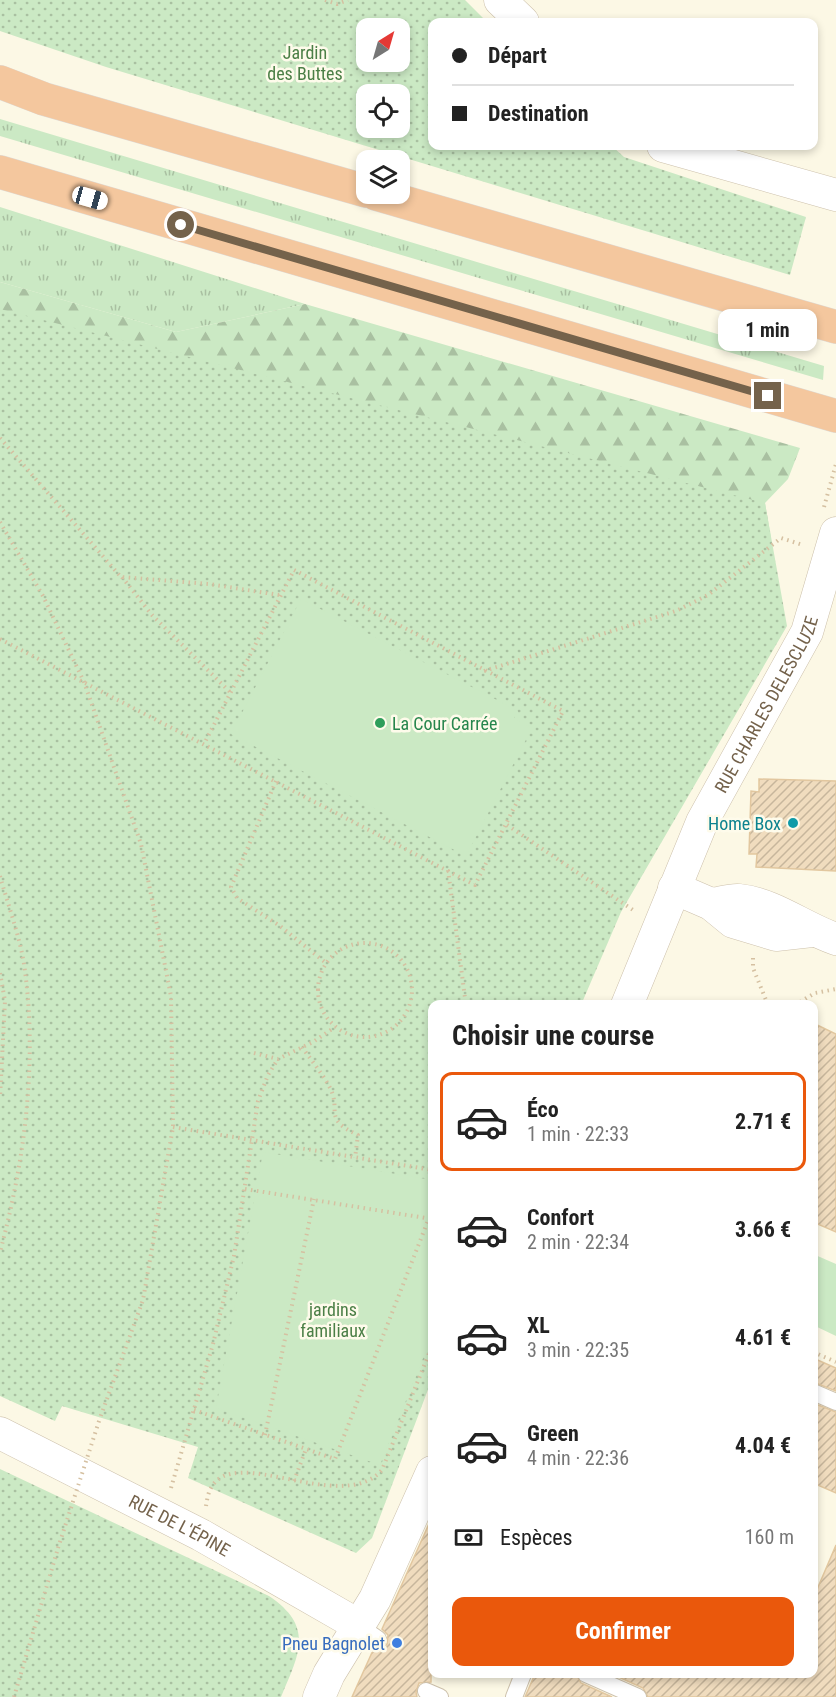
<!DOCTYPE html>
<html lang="fr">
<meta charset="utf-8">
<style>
body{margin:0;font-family:"Roboto Condensed",sans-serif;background:#f6f6f6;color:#222;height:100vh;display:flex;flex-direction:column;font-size:22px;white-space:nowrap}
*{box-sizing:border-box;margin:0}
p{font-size:20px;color:#767676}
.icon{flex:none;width:33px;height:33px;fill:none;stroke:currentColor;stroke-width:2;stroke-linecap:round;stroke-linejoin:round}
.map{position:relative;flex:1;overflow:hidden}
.details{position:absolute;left:428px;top:1000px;width:390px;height:678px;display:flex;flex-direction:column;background:#fff;border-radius:12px;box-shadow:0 3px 9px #0003}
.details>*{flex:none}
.guide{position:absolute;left:428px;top:18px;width:390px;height:132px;border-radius:12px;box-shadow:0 3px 9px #0003;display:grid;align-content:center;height:132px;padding:0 24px;background:#fff}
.needle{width:39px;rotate:37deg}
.tools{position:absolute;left:356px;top:18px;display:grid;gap:12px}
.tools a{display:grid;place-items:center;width:54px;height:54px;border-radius:12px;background:#fff;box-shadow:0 3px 9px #0003;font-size:30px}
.end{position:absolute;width:27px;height:27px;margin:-14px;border:8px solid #74624b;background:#fff;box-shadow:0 0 0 3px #fff}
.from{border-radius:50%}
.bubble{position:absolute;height:42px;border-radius:12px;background:#fff;box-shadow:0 3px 9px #0003;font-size:20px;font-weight:700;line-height:42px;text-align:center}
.car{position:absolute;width:18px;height:36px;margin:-18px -9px;border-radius:8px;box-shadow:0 0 4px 2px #0007;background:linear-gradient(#fff 24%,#345 0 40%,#fff 0 76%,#345 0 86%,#fff 0)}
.guide b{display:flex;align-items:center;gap:21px;height:57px;font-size:22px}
.guide b+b{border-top:2px solid #e0e0e0}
.guide i{width:15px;height:15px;background:#222}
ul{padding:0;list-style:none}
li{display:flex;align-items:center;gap:18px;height:99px;margin:0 12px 9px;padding:0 12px;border:3px solid transparent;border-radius:12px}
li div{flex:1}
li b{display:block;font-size:22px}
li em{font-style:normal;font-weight:700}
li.on{border-color:#ea580c}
li>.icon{width:54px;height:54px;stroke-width:1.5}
h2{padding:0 24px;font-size:27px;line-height:72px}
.pay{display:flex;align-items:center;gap:15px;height:66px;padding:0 24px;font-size:22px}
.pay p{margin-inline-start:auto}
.action{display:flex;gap:12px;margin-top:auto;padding:12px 24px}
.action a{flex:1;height:69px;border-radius:12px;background:#ea580c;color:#fff;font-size:24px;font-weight:700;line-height:69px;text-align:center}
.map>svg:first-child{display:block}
.grass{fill:url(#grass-tufts)}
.forest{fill:url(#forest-firs)}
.park{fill:url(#park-dots);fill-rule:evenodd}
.garden{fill:#cbe9c4}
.building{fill:url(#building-hatch);stroke:#e2c79f;stroke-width:1.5}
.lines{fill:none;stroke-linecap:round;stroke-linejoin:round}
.service-casing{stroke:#cdc1ac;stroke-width:18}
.minor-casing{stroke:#cdc1ac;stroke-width:33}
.motorway-casing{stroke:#ded9d4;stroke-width:34}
.path{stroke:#d5c0a1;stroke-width:4;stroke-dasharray:1.5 4.5;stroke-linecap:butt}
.service{stroke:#fff;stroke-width:16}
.minor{stroke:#fff;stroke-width:32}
.motorway{stroke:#f4c79e;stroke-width:33}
.path-bridge{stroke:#d5c0a1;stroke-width:4;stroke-dasharray:1.5 4.5;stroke-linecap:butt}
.route{stroke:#74624b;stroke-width:8}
.leisure-dot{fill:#2e9e5b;stroke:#fefbeb;stroke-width:2}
.culture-dot{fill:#0f9aa8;stroke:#fefbeb;stroke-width:2}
.shop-dot{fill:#3f7fe0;stroke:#fefbeb;stroke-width:2}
.labels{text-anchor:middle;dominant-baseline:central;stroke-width:5;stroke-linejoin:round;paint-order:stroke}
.park-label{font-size:18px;fill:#4b7f46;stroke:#fefbeb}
.street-label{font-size:18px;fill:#74624b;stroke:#fefbeb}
.leisure-label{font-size:18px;fill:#27864d;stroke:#fefbeb;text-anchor:start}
.culture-label{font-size:18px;fill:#0d838f;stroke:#fefbeb;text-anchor:end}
.shop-label{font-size:18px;fill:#366cbe;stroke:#fefbeb;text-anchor:end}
</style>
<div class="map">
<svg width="836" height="1697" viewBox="0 0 836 1697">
<defs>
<pattern id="grass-tufts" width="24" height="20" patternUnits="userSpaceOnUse" patternTransform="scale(1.5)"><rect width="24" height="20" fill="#cbe9c4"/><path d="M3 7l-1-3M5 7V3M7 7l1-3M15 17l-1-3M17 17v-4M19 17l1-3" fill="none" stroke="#a9c0a1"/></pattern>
<pattern id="forest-firs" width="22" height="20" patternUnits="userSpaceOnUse" patternTransform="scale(1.5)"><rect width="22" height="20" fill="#cbe9c4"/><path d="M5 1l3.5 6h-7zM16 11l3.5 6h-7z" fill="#a9c0a1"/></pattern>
<pattern id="park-dots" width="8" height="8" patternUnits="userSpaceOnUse" patternTransform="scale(1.5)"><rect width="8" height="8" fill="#cbe9c4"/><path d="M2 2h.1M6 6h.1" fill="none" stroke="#a9c0a1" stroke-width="1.8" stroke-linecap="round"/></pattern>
<pattern id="building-hatch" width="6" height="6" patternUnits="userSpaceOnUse" patternTransform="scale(1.5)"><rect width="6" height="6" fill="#f0dcbe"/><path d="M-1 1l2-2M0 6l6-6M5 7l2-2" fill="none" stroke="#c7b69c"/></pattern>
</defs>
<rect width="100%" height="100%" fill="#fcf8e5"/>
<path class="grass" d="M0,119l824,247 -1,14 -823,-244z
M0,207l305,97 -129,28 -176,-50z"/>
<path class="forest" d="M0,282l176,50 129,-28 495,144 -12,31 -23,24 6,35 -771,-106z"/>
<path class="park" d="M0,0h465l22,22h-55v124h180l12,11 182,60 -16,58 -684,-208 -106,-36zM366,28h33v34h-33zM399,94v34h-33v-34z
M0,309l765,194 22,123 -166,286 -40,93h-149v374l-60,159 -16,15 -168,-75 10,-31 -136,-41 -7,15 -55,-25z
M0,1469l269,127c46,31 30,58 12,101h-281z"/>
<path class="garden" d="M301,599l217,112 -4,7 18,10 -66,128 -235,-122z
M263,1152l169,28v156l-52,129 -164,-57z
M813,1254l23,10v72l-23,-11z"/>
<path class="building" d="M759,779l77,2v90l-80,-4 1,-13h-8l2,-63 8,1z
M813,1023l23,11v198l-23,-10z
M813,1358l23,10v23l-23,-9z
M813,1403l23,9v81l-23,-10z
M432,1517l-1,165 -12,1 -3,9 1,5h-65l22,-49 8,1 5,-5 1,-9 -6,-6z
M836,1545v152h-188l-5,-9 -31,-14h201v-75z
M535,1674h41l5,9 31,14h-87z"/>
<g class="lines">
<g class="service-casing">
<path id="service" d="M813,1392l23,10
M358,1625l20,14
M586,1674l52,23
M426,1691l14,6
M514,1697l9,-23"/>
</g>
<g class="minor-casing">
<g id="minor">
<path d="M500,0l23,22"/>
<path d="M663,146l173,49"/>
<path d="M674,888l37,16 22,18 43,13 36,-4"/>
<path d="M711,904c9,-1 20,-5 28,-4 36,4 64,28 97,39"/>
<path id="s1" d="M627,1005l75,-183 105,-190 29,-99"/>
<path id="s2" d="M0,1433l201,102 157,90"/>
<path d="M319,1697l10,-23 46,-75 57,-127"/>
</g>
</g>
<g class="motorway-casing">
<path id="motorway" d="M0,82l44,17 322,92
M0,172l836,244
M376,194l460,133"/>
</g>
<path class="path" d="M325,0l12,4 11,-4
M0,438l121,139 88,7 70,11
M824,507l12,-43
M0,522l43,74 41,86 57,162 30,152 2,131 -30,173 -43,118
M122,577l30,38 79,78
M0,639l475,246 88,-174 -269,-141 -90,174
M484,671l192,-60 32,-16 73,-57 22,7
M276,781l-45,106 6,11 43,28 46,37
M507,825l129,87
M448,870l18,135
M0,876c8,29 19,58 24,88 14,95 1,196 -24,288
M318 990a47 47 0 1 1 94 0a47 47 0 1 1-94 0Z
M753,958v10l15,37
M0,973l5,28 -5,97
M795,1005l20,-12 21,-4
M302,1047c9,13 20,26 27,39 14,25 -8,32 29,49l-3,23
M254,1053l24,6 35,-17 22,-15
M173,1127l259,43
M245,1189l187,30
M813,1352l23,10
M194,1410l141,49 94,-241
M265,1435l49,-236
M294,1481l12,-32
M171,1488l42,-144 21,-88 24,-155 10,-26 10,-16
M206,1506c1,-6 2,-13 5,-18 24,-45 130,28 171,-18l50,-124
M14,1697l44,-149"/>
<use href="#service" class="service"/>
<use href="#minor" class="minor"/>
<use href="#motorway" class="motorway"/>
<path class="path-bridge" d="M58,1548l42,-130"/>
</g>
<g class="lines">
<path class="route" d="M181,225l587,171"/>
</g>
<circle class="leisure-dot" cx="380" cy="723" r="6"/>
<circle class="culture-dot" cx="793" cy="823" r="6"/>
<circle class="shop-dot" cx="397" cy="1643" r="6"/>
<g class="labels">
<g class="park-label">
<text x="305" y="52">Jardin<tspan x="305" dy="21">des Buttes</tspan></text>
<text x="333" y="1309">jardins<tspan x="333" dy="21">familiaux</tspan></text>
</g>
<g class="street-label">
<text stroke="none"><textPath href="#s1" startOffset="332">RUE CHARLES DELESCLUZE</textPath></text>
<text stroke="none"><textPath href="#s2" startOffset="202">RUE DE L'ÉPINE</textPath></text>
</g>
<g class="leisure-label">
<text x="392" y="723">La Cour Carrée</text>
</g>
<g class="culture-label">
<text x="781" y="823">Home Box</text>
</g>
<g class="shop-label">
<text x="385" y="1643">Pneu Bagnolet</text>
</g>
</g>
</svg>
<div class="tools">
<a><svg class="needle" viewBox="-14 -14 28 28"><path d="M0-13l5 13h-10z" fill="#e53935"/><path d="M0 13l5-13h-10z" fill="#767676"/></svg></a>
<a><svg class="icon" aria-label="locate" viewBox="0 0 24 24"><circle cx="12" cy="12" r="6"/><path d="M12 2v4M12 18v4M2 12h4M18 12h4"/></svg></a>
<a><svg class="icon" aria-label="layers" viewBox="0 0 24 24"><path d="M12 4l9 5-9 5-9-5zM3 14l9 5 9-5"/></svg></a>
</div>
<i class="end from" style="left:181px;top:225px"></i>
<i class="end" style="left:768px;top:396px"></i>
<div class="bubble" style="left:718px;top:309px;width:99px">1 min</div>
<i class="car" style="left:90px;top:198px;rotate:106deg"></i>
<div class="guide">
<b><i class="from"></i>Départ</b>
<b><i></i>Destination</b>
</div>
<section class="details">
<h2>Choisir une course</h2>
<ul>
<li class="on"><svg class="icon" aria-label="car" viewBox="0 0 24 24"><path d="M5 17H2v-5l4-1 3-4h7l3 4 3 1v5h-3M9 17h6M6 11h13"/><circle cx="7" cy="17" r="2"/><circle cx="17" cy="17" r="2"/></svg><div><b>Éco</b><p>1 min · 22:33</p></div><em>2.71 €</em></li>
<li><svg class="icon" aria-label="car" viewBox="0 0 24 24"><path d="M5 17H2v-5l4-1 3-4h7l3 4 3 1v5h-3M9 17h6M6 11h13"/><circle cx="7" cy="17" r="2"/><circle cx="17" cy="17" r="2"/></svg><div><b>Confort</b><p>2 min · 22:34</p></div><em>3.66 €</em></li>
<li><svg class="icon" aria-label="car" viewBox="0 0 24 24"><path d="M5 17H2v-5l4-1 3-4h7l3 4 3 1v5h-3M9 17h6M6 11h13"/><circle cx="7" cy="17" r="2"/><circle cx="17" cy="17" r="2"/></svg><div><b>XL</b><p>3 min · 22:35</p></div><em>4.61 €</em></li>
<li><svg class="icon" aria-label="car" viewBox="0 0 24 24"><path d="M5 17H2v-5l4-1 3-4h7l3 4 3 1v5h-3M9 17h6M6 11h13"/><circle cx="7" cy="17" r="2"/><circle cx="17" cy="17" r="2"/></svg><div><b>Green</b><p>4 min · 22:36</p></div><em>4.04 €</em></li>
</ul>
<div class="pay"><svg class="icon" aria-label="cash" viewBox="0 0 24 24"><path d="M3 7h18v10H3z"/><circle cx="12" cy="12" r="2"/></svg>Espèces<p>160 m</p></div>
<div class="action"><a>Confirmer</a></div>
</section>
</div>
